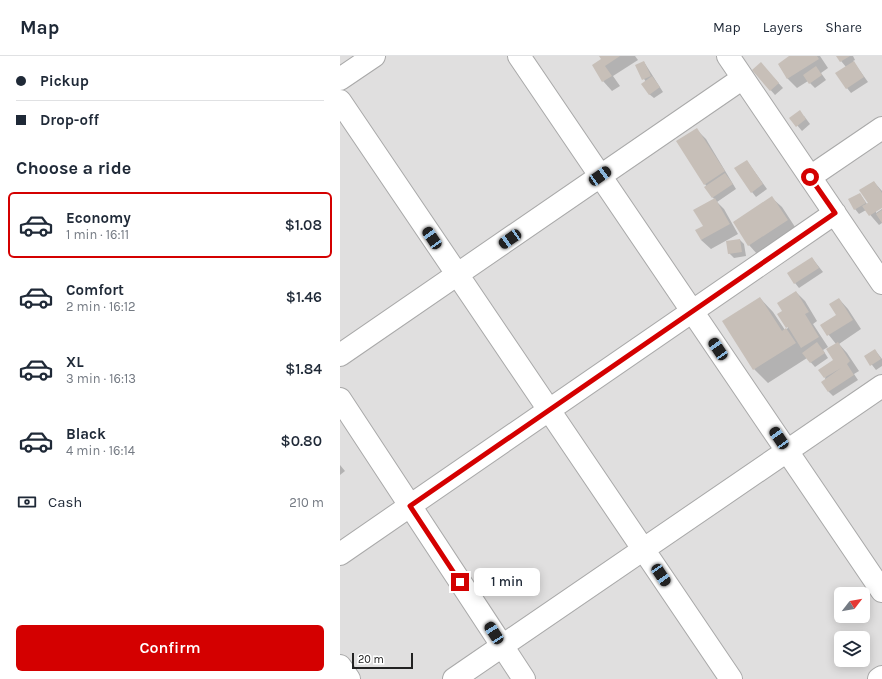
<!DOCTYPE html>
<meta charset="utf-8">
<style>
body{margin:0;font-family:Karla,sans-serif;background:#f2f2f3;color:#1f2937;height:100vh;display:flex;flex-direction:column;font-size:15px;white-space:nowrap}
*{box-sizing:border-box;margin:0}
p{font-size:13px;color:#747a83}
.icon{flex:none;width:22px;height:22px;fill:none;stroke:currentColor;stroke-width:2;stroke-linecap:round;stroke-linejoin:round}
.map{position:relative;flex:1;overflow:hidden}
.sheet{display:flex;flex-direction:column;background:#fff;width:340px}
.sheet>*{flex:none}
.guide{display:grid;align-content:center;height:88px;padding:0 16px;background:#fff}
.needle{width:26px;rotate:59deg}
.controls{position:absolute;left:494px;top:531px;display:grid;gap:8px}
.controls a{display:grid;place-items:center;width:36px;height:36px;border-radius:6px;background:#fff;box-shadow:0 2px 10px #0003;font-size:20px}
.scale{position:absolute;left:12px;bottom:10px;width:61px;box-sizing:border-box;padding-left:4px;border:2px solid #222;border-top:0;font-size:11px;line-height:14px;white-space:nowrap;color:#222;-webkit-text-stroke:3px #fff;paint-order:stroke}
.end{position:absolute;width:18px;height:18px;margin:-9px;border:5px solid #d40000;background:#fff;box-shadow:0 0 0 2px #fff}
.from{border-radius:50%}
.bubble{position:absolute;height:28px;border-radius:6px;background:#fff;box-shadow:0 2px 10px #0003;font-size:13px;font-weight:600;line-height:28px;text-align:center}
.car{position:absolute;width:12px;height:24px;margin:-12px -6px;border-radius:5px;box-shadow:0 0 3px 1px #0007;background:linear-gradient(#222 24%,#8ab4d8 0 40%,#222 0 76%,#8ab4d8 0 86%,#222 0)}
.guide b{display:flex;align-items:center;gap:14px;height:38px;font-size:15px}
.guide b+b{border-top:1px solid #e0e1e3}
.guide i{width:10px;height:10px;background:#1f2937}
ul{padding:0;list-style:none}
li{display:flex;align-items:center;gap:12px;height:66px;margin:0 8px 6px;padding:0 8px;border:2px solid transparent;border-radius:6px}
li div{flex:1}
li b{display:block;font-size:15px}
li em{font-style:normal;font-weight:600}
li.selected{border-color:#d40000}
li>.icon{width:36px;height:36px;stroke-width:1.5}
h2{padding:0 16px;font-size:18px;line-height:48px}
.pay{display:flex;align-items:center;gap:10px;height:44px;padding:0 16px;font-size:15px}
.pay p{margin-inline-start:auto}
.primary-button{display:flex;gap:8px;margin-top:auto;padding:8px 16px}
.primary-button a{flex:1;height:46px;border-radius:6px;background:#d40000;color:#fff;font-size:16px;font-weight:600;line-height:46px;text-align:center}
header{display:flex;align-items:center;gap:24px;box-sizing:border-box;height:56px;padding:0 20px;background:#fff;border-bottom:1px solid #e0e1e3}
header strong{font-size:19px}
nav{display:flex;gap:22px;margin-inline-start:auto;font-size:14px}
main{display:flex;flex:1;min-height:0}
.map>svg:first-child{display:block}
.residential{fill:#e0dfdf;fill-rule:evenodd}
.shadow{fill:#0003}
.building{fill:#c7bfb8}
.lines{fill:none;stroke-linecap:round;stroke-linejoin:round}
.minor-casing{stroke:#a9a9a9;stroke-width:24}
.minor{stroke:#fff;stroke-width:22}
.route{stroke:#d40000;stroke-width:5}
</style>
<header>
<strong>Map</strong>
<nav><a>Map</a><a>Layers</a><a>Share</a></nav>
</header>
<main>
<section class="sheet">
<div class="guide">
<b><i class="from"></i>Pickup</b>
<b><i></i>Drop-off</b>
</div>
<h2>Choose a ride</h2>
<ul>
<li class="selected"><svg class="icon" aria-label="car" viewBox="0 0 24 24"><path d="M5 17H2v-5l4-1 3-4h7l3 4 3 1v5h-3M9 17h6M6 11h13"/><circle cx="7" cy="17" r="2"/><circle cx="17" cy="17" r="2"/></svg><div><b>Economy</b><p>1 min · 16:11</p></div><em>$1.08</em></li>
<li><svg class="icon" aria-label="car" viewBox="0 0 24 24"><path d="M5 17H2v-5l4-1 3-4h7l3 4 3 1v5h-3M9 17h6M6 11h13"/><circle cx="7" cy="17" r="2"/><circle cx="17" cy="17" r="2"/></svg><div><b>Comfort</b><p>2 min · 16:12</p></div><em>$1.46</em></li>
<li><svg class="icon" aria-label="car" viewBox="0 0 24 24"><path d="M5 17H2v-5l4-1 3-4h7l3 4 3 1v5h-3M9 17h6M6 11h13"/><circle cx="7" cy="17" r="2"/><circle cx="17" cy="17" r="2"/></svg><div><b>XL</b><p>3 min · 16:13</p></div><em>$1.84</em></li>
<li><svg class="icon" aria-label="car" viewBox="0 0 24 24"><path d="M5 17H2v-5l4-1 3-4h7l3 4 3 1v5h-3M9 17h6M6 11h13"/><circle cx="7" cy="17" r="2"/><circle cx="17" cy="17" r="2"/></svg><div><b>Black</b><p>4 min · 16:14</p></div><em>$0.80</em></li>
</ul>
<div class="pay"><svg class="icon" aria-label="cash" viewBox="0 0 24 24"><path d="M3 7h18v10H3z"/><circle cx="12" cy="12" r="2"/></svg>Cash<p>210 m</p></div>
<div class="primary-button"><a>Confirm</a></div>
</section>
<div class="map">
<svg width="542" height="623" viewBox="0 0 542 623">
<rect width="100%" height="100%" fill="#f2efe9"/>
<path class="residential" d="M0,0h542v623h-542zM501,538h22v22h-22zM501,582h22v22h-22z"/>
<path class="shadow" d="M260,0h35l3,4 -25,16 7,10 -8,5 -9,-10 -1,-21z
M450,0h30l8,12 -7,5 5,7 -11,8 -7,-7 -11,7 -9,-9 -9,-14z
M497,0h16l2,4 -2,1 15,21 -17,11 -4,-5 -1,-21z
M304,6l19,30 -9,6 -5,-4 -3,-12 -10,-16z
M425,12l18,20 -8,7 -22,-25z
M464,60l6,8 -8,7 -11,-13z
M356,73l10,10 30,50 -19,13 7,7 14,25 -27,15 -10,-9 3,-14 10,-27 -9,-15z
M407,105l20,28 -11,8 -4,-5z
M534,126l8,9v15l-6,5v2l6,-4v14l-3,2 -13,-15 -7,4 -4,-5 5,-15 7,10 2,-1z
M432,142l10,9 15,23 -39,25 -9,-10 -15,-23z
M400,184l4,4 2,12 -12,2 -5,-5z
M472,202l11,14 -24,16 -4,-5z
M456,236l9,9 12,20 -4,3 15,23 -5,3 5,8 -13,9 -8,-9 -39,25 -14,-14 6,-71 13,14 12,18 3,-2 -4,-17z
M499,243l9,10 13,20 -22,15 8,9 12,18 -5,3 4,6 -25,16 -4,-4 -4,-14 9,-17 2,-17 -15,-19 17,-10z
M535,294l7,9v7l-6,4 -11,-14z
M0,409l5,6 -5,4z"/>
<path class="building" d="M259,0h21l-15,10 7,10 -10,6 -10,-17 9,-6z
M449,0h28l2,3 -32,20 -9,-15z
M496,0h14l-10,6z
M304,5l7,15 -9,4 -7,-15z
M514,5l10,16 -18,12 -11,-16z
M421,6l18,21 -9,8 -18,-21z
M476,10l6,9 -13,9 -6,-9z
M312,20l8,11 -11,8 -8,-11z
M460,54l6,9 -10,8 -7,-9z
M357,72l28,43 -21,14 -28,-44z
M407,104l16,24 -12,9 -17,-25z
M385,117l8,11 -21,14 -8,-11z
M534,125l8,12v15l-13,8 -7,-10 6,-3 -9,-13z
M520,137l6,10 -12,7 -6,-11z
M432,140l16,24 -40,26 -15,-24z
M375,142l15,26 -29,16 -6,-10 8,-4 -10,-16z
M542,154v13l-6,-9z
M400,183l2,13 -14,2 -2,-13z
M472,201l7,11 -25,16 -7,-11z
M456,235l13,21 -4,2 14,23 -18,11 -13,-21 -2,1 -9,-14 5,-3 -5,-8z
M420,241l22,34 4,-3 10,15 -43,27 -31,-49z
M499,242l14,22 -26,16 -7,-11 16,-10 -7,-11z
M477,286l8,11 -15,10 -8,-10z
M498,286l12,19 -3,3 7,11 -26,17 -7,-10 20,-14 -17,10 -6,-8 15,-10 -7,-11z
M535,293l6,10 -11,7 -6,-10z"/>
<g class="lines">
<g class="minor-casing">
<path id="minor" d="M179,0l363,535
M388,0l154,227
M0,23l34,-23
M0,45l391,578
M470,121l72,-49
M0,299l403,-277
M0,343l184,280
M0,498l495,-341
M0,610l9,13
M114,623l428,-293
M539,623l3,-2"/>
</g>
<use href="#minor" class="minor"/>
</g>
<g class="lines">
<path class="route" d="M120,526l-50,-76 425,-293 -25,-36"/>
</g>
</svg>
<div class="controls">
<a><svg class="needle" viewBox="-14 -14 28 28"><path d="M0-13l5 13h-10z" fill="#e53935"/><path d="M0 13l5-13h-10z" fill="#747a83"/></svg></a>
<a><svg class="icon" aria-label="layers" viewBox="0 0 24 24"><path d="M12 4l9 5-9 5-9-5zM3 14l9 5 9-5"/></svg></a>
</div>
<div class="scale">20 m</div>
<i class="end from" style="left:470px;top:121px"></i>
<i class="end" style="left:120px;top:526px"></i>
<div class="bubble" style="left:134px;top:512px;width:66px">1 min</div>
<i class="car" style="left:260px;top:120px;rotate:55deg"></i>
<i class="car" style="left:92px;top:182px;rotate:326deg"></i>
<i class="car" style="left:170px;top:183px;rotate:236deg"></i>
<i class="car" style="left:378px;top:293px;rotate:326deg"></i>
<i class="car" style="left:439px;top:382px;rotate:326deg"></i>
<i class="car" style="left:321px;top:519px;rotate:146deg"></i>
<i class="car" style="left:154px;top:577px;rotate:327deg"></i>
</div>
</main>
